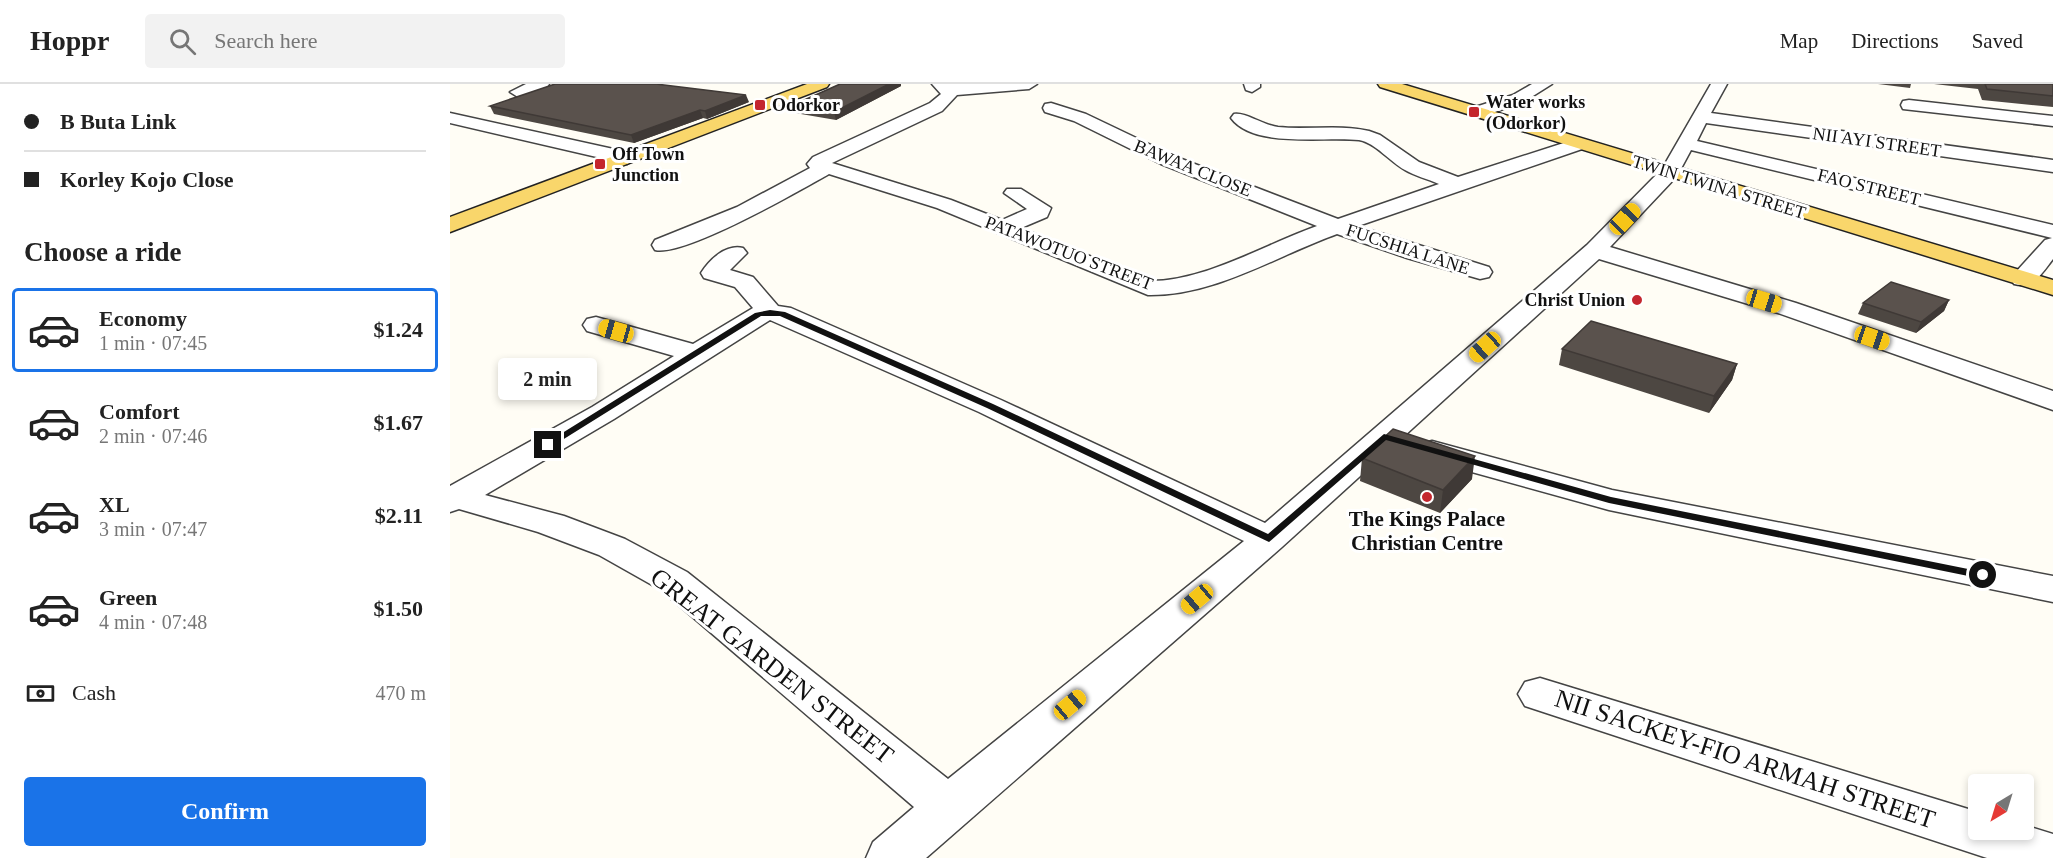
<!DOCTYPE html>
<meta charset="utf-8">
<style>
body{margin:0;font-family:Georgia,serif;background:#f2f2f2;color:#222;height:100vh;display:flex;flex-direction:column;font-size:22px;white-space:nowrap}
*{box-sizing:border-box;margin:0}
p{font-size:20px;color:#767676}
.icon{flex:none;width:33px;height:33px;fill:none;stroke:currentColor;stroke-width:2;stroke-linecap:round;stroke-linejoin:round}
.map{position:relative;flex:1;overflow:hidden}
.drawer{display:flex;flex-direction:column;background:#fff;width:450px}
.drawer>*{flex:none}
.hud{display:grid;align-content:center;height:132px;padding:0 24px;background:#fff}
.needle{width:39px;rotate:218deg}
.controls{position:absolute;left:1518px;top:690px;display:grid;gap:12px}
.controls a{display:grid;place-items:center;width:66px;height:66px;border-radius:6px;background:#fff;box-shadow:0 3px 9px #0003;font-size:30px}
.end{position:absolute;width:27px;height:27px;margin:-14px;border:8px solid #111;background:#fff;box-shadow:0 0 0 3px #fff}
.from{border-radius:50%}
.bubble{position:absolute;height:42px;border-radius:6px;background:#fff;box-shadow:0 3px 9px #0003;font-size:20px;font-weight:700;line-height:42px;text-align:center}
.car{position:absolute;width:18px;height:36px;margin:-18px -9px;border-radius:8px;box-shadow:0 0 4px 2px #0007;background:linear-gradient(#f5c518 24%,#345 0 40%,#f5c518 0 76%,#345 0 86%,#f5c518 0)}
.hud b{display:flex;align-items:center;gap:21px;height:57px;font-size:22px}
.hud b+b{border-top:2px solid #e0e0e0}
.hud i{width:15px;height:15px;background:#222}
ul{padding:0;list-style:none}
li{display:flex;align-items:center;gap:18px;height:84px;margin:0 12px 9px;padding:0 12px;border:3px solid transparent;border-radius:6px}
li div{flex:1}
li b{display:block;font-size:22px}
li em{font-style:normal;font-weight:700}
li.active{border-color:#1a73e8}
li>.icon{width:54px;height:54px;stroke-width:1.5}
h2{padding:0 24px;font-size:27px;line-height:72px}
.pay{display:flex;align-items:center;gap:15px;height:66px;padding:0 24px;font-size:22px}
.pay p{margin-inline-start:auto}
.primary-button{display:flex;gap:12px;margin-top:auto;padding:12px 24px}
.primary-button a{flex:1;height:69px;border-radius:6px;background:#1a73e8;color:#fff;font-size:24px;font-weight:700;line-height:69px;text-align:center}
header{display:flex;align-items:center;gap:36px;box-sizing:border-box;height:84px;padding:0 30px;background:#fff;border-bottom:2px solid #e0e0e0}
header strong{font-size:28px}
nav{display:flex;gap:33px;margin-inline-start:auto;font-size:21px}
.search{width:420px;height:54px;background:#f2f2f2;display:flex;align-items:center;gap:15px;box-sizing:border-box;padding:0 21px;border-radius:6px;color:#767676;font-size:22px}
main{display:flex;flex:1;min-height:0}
.map>svg:first-child{display:block}
.lines{fill:none;stroke-linecap:round;stroke-linejoin:round}
.minor-casing{stroke:#444;stroke-width:3}
.major-casing{stroke:#222;stroke-width:3}
.minor{fill:#fff;fill-rule:evenodd}
.major{fill:#f9d66b;fill-rule:evenodd}
.wall{fill:#4d4742}
.shaded-wall{fill:#3f3936}
.building{fill:#5a524d;stroke:#3f3936;stroke-width:1.5}
.route{fill:#111}
.poi-dot{fill:#c4262e;stroke:#fff;stroke-width:2}
.labels{text-anchor:middle;dominant-baseline:central;stroke-width:6;stroke-linejoin:round;paint-order:stroke}
.far-poi-label{font-size:18px;font-weight:bold;fill:#111;stroke:#fff;text-anchor:start}
.far-street-label{font-size:18px;fill:#111;stroke:#fff}
.poi-label{font-size:21px;font-weight:bold;fill:#111;stroke:#fff}
.near-street-label{font-size:26px;fill:#111;stroke:#fff}
</style>
<header>
<strong>Hoppr</strong>
<div class="search"><svg class="icon" aria-label="search" viewBox="0 0 24 24"><circle cx="10" cy="10" r="6"/><path d="M15 15l6 6"/></svg>Search here</div>
<nav><a>Map</a><a>Directions</a><a>Saved</a></nav>
</header>
<main>
<section class="drawer">
<div class="hud">
<b><i class="from"></i>B Buta Link</b>
<b><i></i>Korley Kojo Close</b>
</div>
<h2>Choose a ride</h2>
<ul>
<li class="active"><svg class="icon" aria-label="car" viewBox="0 0 24 24"><path d="M5 17H2v-5l4-1 3-4h7l3 4 3 1v5h-3M9 17h6M6 11h13"/><circle cx="7" cy="17" r="2"/><circle cx="17" cy="17" r="2"/></svg><div><b>Economy</b><p>1 min · 07:45</p></div><em>$1.24</em></li>
<li><svg class="icon" aria-label="car" viewBox="0 0 24 24"><path d="M5 17H2v-5l4-1 3-4h7l3 4 3 1v5h-3M9 17h6M6 11h13"/><circle cx="7" cy="17" r="2"/><circle cx="17" cy="17" r="2"/></svg><div><b>Comfort</b><p>2 min · 07:46</p></div><em>$1.67</em></li>
<li><svg class="icon" aria-label="car" viewBox="0 0 24 24"><path d="M5 17H2v-5l4-1 3-4h7l3 4 3 1v5h-3M9 17h6M6 11h13"/><circle cx="7" cy="17" r="2"/><circle cx="17" cy="17" r="2"/></svg><div><b>XL</b><p>3 min · 07:47</p></div><em>$2.11</em></li>
<li><svg class="icon" aria-label="car" viewBox="0 0 24 24"><path d="M5 17H2v-5l4-1 3-4h7l3 4 3 1v5h-3M9 17h6M6 11h13"/><circle cx="7" cy="17" r="2"/><circle cx="17" cy="17" r="2"/></svg><div><b>Green</b><p>4 min · 07:48</p></div><em>$1.50</em></li>
</ul>
<div class="pay"><svg class="icon" aria-label="cash" viewBox="0 0 24 24"><path d="M3 7h18v10H3z"/><circle cx="12" cy="12" r="2"/></svg>Cash<p>470 m</p></div>
<div class="primary-button"><a>Confirm</a></div>
</section>
<div class="map">
<svg width="1603" height="774" viewBox="0 0 1603 774">
<rect width="100%" height="100%" fill="#fffdf5"/>
<g class="lines">
<g class="minor-casing">
<path id="minor" d="M76,0h23l-2,3 -29,10 -8,-5z
M482,0h105l-8,5 -72,6 -15,16 -110,52 119,37 51,20 25,-11 -23,-16 3,-4h14l30,19 -4,9 -26,11 130,53c54,0 115,-37 166,-55l-156,-62 -87,-43 -29,-9 -2,-4 2,-4 6,-1 35,11 88,42 164,63 101,-35c-11,-5 -24,-8 -34,-14 -15,-8 -29,-27 -46,-30 -34,-4 -105,9 -128,-22l3,-4c11,-2 29,11 44,13 30,3 63,-3 91,4l11,4 39,27 39,15 115,-37 6,-1 9,5 -3,4 -227,78 131,41 3,5 -3,5 -9,2 -73,-21 -70,-24c-61,22 -122,62 -189,61l-211,-87 -108,-34c-30,17 -145,83 -174,76l-3,-5 3,-5 82,-33 73,-39 -3,-4 6,-7 117,-54 11,-9z
M794,0h16v3l-8,5 -6,-2z
M1082,0h20l-27,17 -41,15 -6,1 -8,-5 2,-4 41,-13z
M1261,0h16l-16,29 342,47v12l-347,-49 -9,18 356,84v34c-11,14 -19,30 -39,25l-3,-5 3,-5 31,-34 7,-2 -361,-88 -14,26 -67,71 186,56 257,88v19l-275,-97 -179,-54 -317,288 -356,311h-60l7,-16 41,-35 -253,-217 -62,-35 -61,-23 -79,-23 -9,3v-26l142,-79 82,-51 -87,-25 -4,-6 4,-6 9,-2 97,27 60,-36 -18,-21 -31,-9 -3,-5c9,-14 25,-29 42,-25l4,5 -17,17 23,7 25,29 13,2 210,92 264,123 322,-278 75,-76zM320,236l209,92 265,129 -296,238 -261,-207 -62,-33 -61,-23 -79,-21 129,-76z
M1459,16l144,16v10l-150,-17 -2,-4 2,-4z
M0,29l177,39 9,6 -9,6 -177,-41z
M982,357l180,49 441,86v26l-444,-92 -188,-52 -5,-7 5,-7z
M1090,594l438,134v18h46v-5l29,9v24h-66l-462,-152 -7,-12 7,-12z"/>
</g>
<g class="major-casing">
<path id="major" d="M357,0h22l-2,3 -377,145v-15z
M928,0h24l651,196v15l-673,-208z"/>
</g>
<use href="#minor" class="minor"/>
<use href="#major" class="major"/>
</g>
<path class="wall" d="M390,0h61v2l-65,34 -41,-7 -2,-8z
M1428,0h33l-1,4z
M1484,0h119v23l-71,-7 -4,-11z
M299,18l-42,17 -4,-1 -69,25 -140,-29 -4,-8z
M1499,216l-5,11 -28,22 -58,-19 5,-11z
M1112,265l175,15 -5,16 -23,33 -150,-48z
M912,374l110,21 -32,34 -80,-32z"/>
<path class="shaded-wall" d="M439,0h12v2l-65,34 -2,-8z
M296,11l3,7 -42,17 -2,-8z
M250,26l3,8 -69,25 -3,-8z
M1499,216l-5,11 -28,22 5,-11z
M1287,280l-5,16 -23,33 5,-17z
M1025,372l-3,23 -32,34 3,-23z"/>
<path class="building" d="M105,0h101l90,11 -41,16 -5,-1 -69,25 -141,-29z
M390,0h49l-55,28 -41,-7z
M1535,0h68v12l-66,-7z
M1441,198l58,18 -28,22 -58,-19z
M1141,237l146,43 -23,32 -152,-47z
M943,345l82,27 -32,34 -81,-32z"/>
<path class="route" d="M320,226l15,2 208,92 275,130 116,-100 227,63 372,75 6,3 -6,4 -374,-76 -223,-63 -117,102 -282,-134 -207,-92h-19l-210,131 -8,-2 212,-132z"/>
<g class="poi-dot">
<rect x="304" y="15" width="12" height="12" rx="3"/>
<rect x="1018" y="22" width="12" height="12" rx="3"/>
<rect x="144" y="74" width="12" height="12" rx="3"/>
<circle cx="1187" cy="216" r="6"/>
<circle cx="977" cy="413" r="6"/>
</g>
<g class="labels">
<g class="far-poi-label">
<text x="1036" y="18">Water works<tspan x="1036" dy="21">(Odorkor)</tspan></text>
<text x="322" y="21">Odorkor</text>
<text x="162" y="70">Off Town<tspan x="162" dy="21">Junction</tspan></text>
<text x="1175" y="216" text-anchor="end">Christ Union</text>
</g>
<g class="far-street-label">
<text transform="translate(1427 58) rotate(8)">NII AYI STREET</text>
<text transform="translate(743 84) rotate(22)">BAWAA CLOSE</text>
<text transform="translate(1269 103) rotate(17)">TWIN TWINA STREET</text>
<text transform="translate(1419 103) rotate(14)">FAO STREET</text>
<text transform="translate(958 165) rotate(18)">FUCSHIA LANE</text>
<text transform="translate(619 169) rotate(21)">PATAWOTUO STREET</text>
</g>
<g class="poi-label">
<text x="977" y="435">The Kings Palace<tspan x="977" dy="24">Christian Centre</tspan></text>
</g>
<g class="near-street-label">
<text transform="translate(322 582) rotate(38)">GREAT GARDEN STREET</text>
<text transform="translate(1295 675) rotate(18)">NII SACKEY-FIO ARMAH STREET</text>
</g>
</g>
</svg>
<div class="controls">
<a><svg class="needle" viewBox="-14 -14 28 28"><path d="M0-13l5 13h-10z" fill="#e53935"/><path d="M0 13l5-13h-10z" fill="#767676"/></svg></a>
</div>
<i class="end from" style="left:1533px;top:491px"></i>
<i class="end" style="left:98px;top:361px"></i>
<div class="bubble" style="left:48px;top:274px;width:99px">2 min</div>
<i class="car" style="left:1175px;top:135px;rotate:44deg"></i>
<i class="car" style="left:1314px;top:217px;rotate:107deg"></i>
<i class="car" style="left:166px;top:247px;rotate:286deg"></i>
<i class="car" style="left:1422px;top:254px;rotate:109deg"></i>
<i class="car" style="left:1035px;top:263px;rotate:228deg"></i>
<i class="car" style="left:747px;top:515px;rotate:230deg"></i>
<i class="car" style="left:620px;top:621px;rotate:50deg"></i>
</div>
</main>
